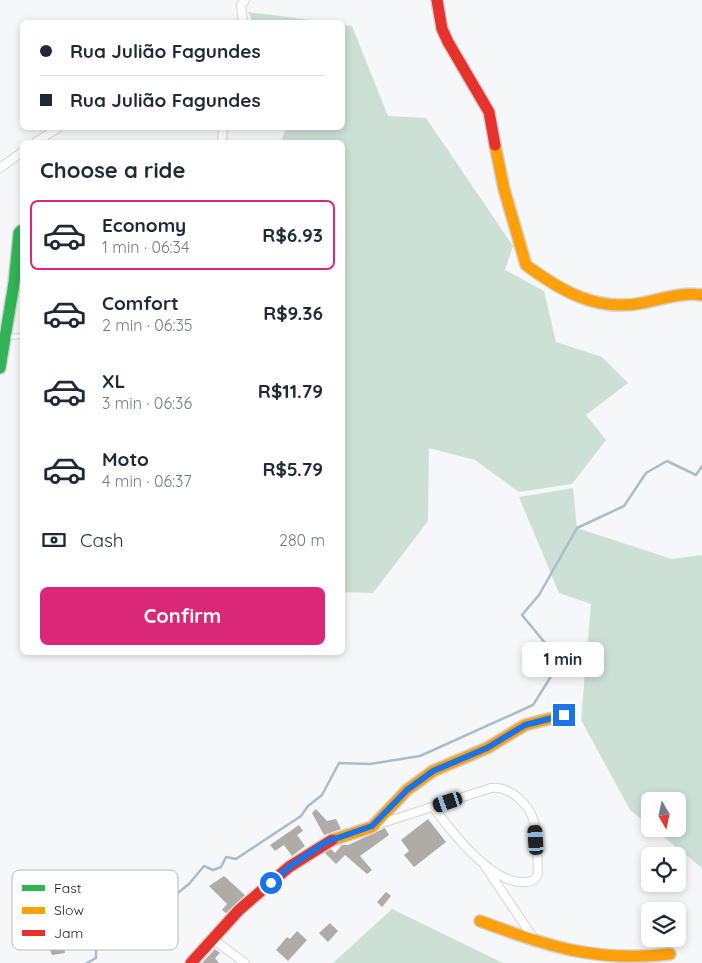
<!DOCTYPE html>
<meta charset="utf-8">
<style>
body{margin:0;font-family:Quicksand,sans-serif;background:#f6f6f7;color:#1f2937;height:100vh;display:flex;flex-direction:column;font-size:19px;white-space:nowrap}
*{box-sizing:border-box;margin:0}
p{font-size:16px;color:#747a83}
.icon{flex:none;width:28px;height:28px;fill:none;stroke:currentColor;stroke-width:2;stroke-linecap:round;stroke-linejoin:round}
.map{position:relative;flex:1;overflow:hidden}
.side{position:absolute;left:20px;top:140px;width:325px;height:515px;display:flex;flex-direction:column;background:#fff;border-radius:8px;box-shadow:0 2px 8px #0003}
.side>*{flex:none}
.hud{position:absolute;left:20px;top:20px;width:325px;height:110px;border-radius:8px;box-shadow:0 2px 8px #0003;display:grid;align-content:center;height:110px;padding:0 20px;background:#fff}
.needle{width:32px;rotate:171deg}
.fabs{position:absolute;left:641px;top:792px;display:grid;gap:10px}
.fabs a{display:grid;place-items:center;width:45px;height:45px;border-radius:8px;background:#fff;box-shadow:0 2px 8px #0003;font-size:25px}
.end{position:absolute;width:22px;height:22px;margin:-11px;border:6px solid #1a73e8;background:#fff;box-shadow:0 0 0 2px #fff}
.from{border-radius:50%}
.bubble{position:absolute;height:35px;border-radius:8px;background:#fff;box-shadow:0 2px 8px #0003;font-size:16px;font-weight:700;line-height:35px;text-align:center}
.car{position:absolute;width:15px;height:30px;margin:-15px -8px;border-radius:6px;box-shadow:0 0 4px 1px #0007;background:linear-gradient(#222 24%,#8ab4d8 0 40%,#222 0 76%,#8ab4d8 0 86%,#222 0)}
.hud b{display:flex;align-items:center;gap:18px;height:48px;font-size:19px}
.hud b+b{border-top:1px solid #e0e1e3}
.hud i{width:12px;height:12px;background:#1f2937}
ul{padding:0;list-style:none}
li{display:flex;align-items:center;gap:15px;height:70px;margin:0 10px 8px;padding:0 10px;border:2px solid transparent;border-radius:8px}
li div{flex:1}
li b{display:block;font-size:19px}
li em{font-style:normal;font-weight:700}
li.on{border-color:#db2777}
li>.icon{width:45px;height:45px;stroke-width:1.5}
h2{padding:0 20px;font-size:22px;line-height:60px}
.pay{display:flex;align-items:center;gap:12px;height:55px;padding:0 20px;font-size:19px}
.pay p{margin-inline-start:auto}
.cta{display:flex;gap:10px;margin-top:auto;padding:10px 20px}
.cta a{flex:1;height:58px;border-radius:8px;background:#db2777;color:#fff;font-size:20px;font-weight:700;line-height:58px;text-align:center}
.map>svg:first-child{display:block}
.forest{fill:#cce0d6}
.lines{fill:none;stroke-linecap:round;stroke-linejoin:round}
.stream{stroke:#a8bccd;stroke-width:2.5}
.building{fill:#afaba7}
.lane-casing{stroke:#d3d4d5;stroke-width:6}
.street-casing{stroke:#d3d4d5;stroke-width:10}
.fast-casing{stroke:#d3d4d5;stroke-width:14}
.slow-casing{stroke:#d3d4d5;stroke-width:14}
.jam-casing{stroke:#d3d4d5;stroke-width:14}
.lane{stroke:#fefefe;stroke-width:4}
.street{stroke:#fefefe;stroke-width:8}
.fast{stroke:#30b455;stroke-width:11}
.slow{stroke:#ff9f0a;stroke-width:11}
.jam{stroke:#e5322d;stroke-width:11}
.route{stroke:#1a73e8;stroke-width:6}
.key{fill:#fff;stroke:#bababa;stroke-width:1}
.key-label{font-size:14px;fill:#19191a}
</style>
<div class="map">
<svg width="702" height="963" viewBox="0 0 702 963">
<rect width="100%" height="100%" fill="#f6f7f8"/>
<path class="forest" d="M248,12l78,10h-73z
M343,25l9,1 36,90 38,2 87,128 -8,24 39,21 12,51 46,15 26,26 -42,32 20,25 -34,44 -53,8 -44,-32 -46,-12 -1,73 -55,72 -30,-1 -1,-450h-61l5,-14h56z
M573,488l4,40 95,31 30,-4v313l-48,-39h24v-28h-28v25l-20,-16 -49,-90 10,-116 -32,-11 -40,-96z
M392,909l111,54h-170z"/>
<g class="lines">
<path class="stream" d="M87,963l9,-5v-9l32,-16 61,-49 15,-18 9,4 8,-3 5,-10 10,2 65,-43 7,-10 14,-11 17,-32 31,1 50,-8 113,-51 17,-27 5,-23 -33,-40 17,-20 38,-67 47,-22 22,-33 21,-12 29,14 6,-9"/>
</g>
<path class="building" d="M316,809l11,12 9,-2 5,10 -17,6 -12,-22z
M428,819l18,23 -32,25 -10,-12 5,-4 -8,-11z
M299,825l4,6 -6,4 8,11 -13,10 -8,-11 -9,6 -5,-6z
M385,828l4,7 -29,21 12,14 -5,4 -22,-19 -9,9 -12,-12 6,-4 5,5 7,-8h6z
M224,876l21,19 -19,18 -4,-3 5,-6 -18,-18z
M386,892l5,4 -9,11 -5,-5z
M330,923l8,8 -10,11 -9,-9z
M297,931l10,9 -19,21 -12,-11 11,-13 3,2z
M58,935l1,4 8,-3 3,8 -6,2 1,7 -13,2 -4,-11 4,-2 -1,-4z
M215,949l5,4 -5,5 4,5h-17z"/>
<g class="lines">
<g class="lane-casing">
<path id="lane" d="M6,337l16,-1"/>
</g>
<g class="street-casing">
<path id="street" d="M243,22l-2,-17 4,-5
M36,142l22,-14
M222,142l1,-14
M0,168l22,-16
M376,825l115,-37c18,-2 38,15 43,34 4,16 3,35 4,52l-4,6c-35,15 -83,-49 -101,-73
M485,866l49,73
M214,940l31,23"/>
</g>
<g class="fast-casing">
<path id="fast" d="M0,368l14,-85 5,-50 3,-3"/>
</g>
<g class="slow-casing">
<path id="slow" d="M495,145l9,44 22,76c35,26 71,47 116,38 20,-4 39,-11 60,-8
M332,840l40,-13 35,-37 26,-19 54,-23 38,-23 39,-10
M480,921c66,25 118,42 190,33"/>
</g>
<g class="jam-casing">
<path id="jam" d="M437,0l5,29 6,13 41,70 6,33
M191,963l48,-53 50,-43 43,-27"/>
</g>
<use href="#lane" class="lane"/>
<use href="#street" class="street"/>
<use href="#fast" class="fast"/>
<use href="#slow" class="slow"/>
<use href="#jam" class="jam"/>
</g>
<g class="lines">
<path class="route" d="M271,883l18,-16 37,-25 46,-16 35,-36 26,-19 54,-23 38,-23 39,-10"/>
</g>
<rect x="12" y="870" width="166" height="80" rx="8" class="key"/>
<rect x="22" y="885" width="23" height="6" fill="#30b455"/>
<rect x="22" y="907" width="23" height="7" fill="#ff9f0a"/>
<rect x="22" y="930" width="23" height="6" fill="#e5322d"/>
<g class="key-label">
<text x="54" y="893">Fast</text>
<text x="54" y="915">Slow</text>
<text x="54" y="938">Jam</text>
</g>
</svg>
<div class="fabs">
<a><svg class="needle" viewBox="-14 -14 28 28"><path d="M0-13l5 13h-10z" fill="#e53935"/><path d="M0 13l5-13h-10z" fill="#747a83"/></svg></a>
<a><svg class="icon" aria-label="locate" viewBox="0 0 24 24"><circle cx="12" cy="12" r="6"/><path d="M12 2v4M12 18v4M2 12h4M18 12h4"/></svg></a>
<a><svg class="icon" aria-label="layers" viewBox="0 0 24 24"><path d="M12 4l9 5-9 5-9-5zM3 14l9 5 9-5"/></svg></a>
</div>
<i class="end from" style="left:271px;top:883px"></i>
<i class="end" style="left:564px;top:715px"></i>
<div class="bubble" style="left:522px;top:642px;width:82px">1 min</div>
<i class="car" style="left:448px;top:802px;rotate:251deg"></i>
<i class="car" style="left:536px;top:840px;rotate:356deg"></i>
<div class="hud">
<b><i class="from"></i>Rua Julião Fagundes</b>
<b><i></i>Rua Julião Fagundes</b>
</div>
<section class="side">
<h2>Choose a ride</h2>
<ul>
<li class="on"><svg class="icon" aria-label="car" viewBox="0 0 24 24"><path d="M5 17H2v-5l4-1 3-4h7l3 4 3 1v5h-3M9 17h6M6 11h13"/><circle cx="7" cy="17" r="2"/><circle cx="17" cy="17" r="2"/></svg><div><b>Economy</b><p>1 min · 06:34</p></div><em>R$6.93</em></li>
<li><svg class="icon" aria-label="car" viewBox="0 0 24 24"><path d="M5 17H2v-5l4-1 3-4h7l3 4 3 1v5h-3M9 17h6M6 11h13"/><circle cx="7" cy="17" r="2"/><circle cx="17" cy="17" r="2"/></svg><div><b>Comfort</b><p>2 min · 06:35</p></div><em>R$9.36</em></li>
<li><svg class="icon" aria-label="car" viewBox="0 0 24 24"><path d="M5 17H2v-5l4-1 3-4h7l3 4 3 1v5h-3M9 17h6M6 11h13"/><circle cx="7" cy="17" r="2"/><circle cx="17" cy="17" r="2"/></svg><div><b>XL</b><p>3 min · 06:36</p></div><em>R$11.79</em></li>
<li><svg class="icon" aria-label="car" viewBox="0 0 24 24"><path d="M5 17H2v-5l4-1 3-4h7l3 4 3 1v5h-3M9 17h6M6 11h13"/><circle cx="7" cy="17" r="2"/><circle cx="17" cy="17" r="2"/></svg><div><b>Moto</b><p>4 min · 06:37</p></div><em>R$5.79</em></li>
</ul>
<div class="pay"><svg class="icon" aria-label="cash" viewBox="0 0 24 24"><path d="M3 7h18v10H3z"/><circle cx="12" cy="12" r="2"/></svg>Cash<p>280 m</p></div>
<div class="cta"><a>Confirm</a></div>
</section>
</div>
